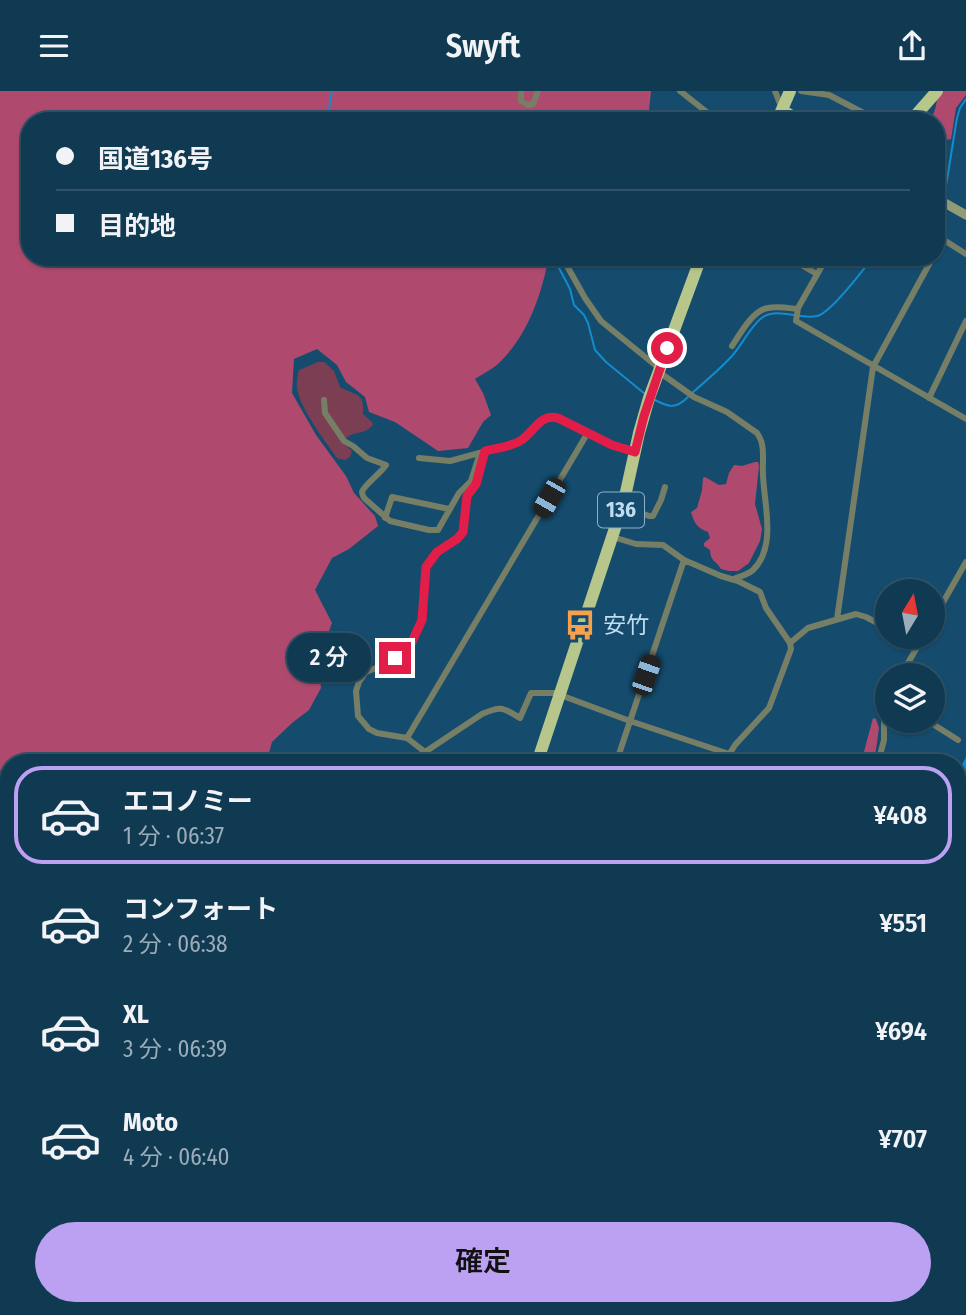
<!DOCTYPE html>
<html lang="ja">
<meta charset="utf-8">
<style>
body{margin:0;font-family:"Fira Sans Condensed","Noto Sans JP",sans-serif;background:#1e445c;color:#f1f3f6;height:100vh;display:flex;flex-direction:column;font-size:26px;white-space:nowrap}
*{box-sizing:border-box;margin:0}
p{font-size:23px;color:#9cacb8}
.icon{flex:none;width:38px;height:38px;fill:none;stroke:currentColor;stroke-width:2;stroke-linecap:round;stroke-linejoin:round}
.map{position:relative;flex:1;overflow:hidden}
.drawer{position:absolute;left:0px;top:663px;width:966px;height:562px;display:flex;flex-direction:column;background:#103952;border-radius:28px 28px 0 0;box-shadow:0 2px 5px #0004,0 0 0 2px #305369}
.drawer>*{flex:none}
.top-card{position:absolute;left:21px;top:21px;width:924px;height:154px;border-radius:28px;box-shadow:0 2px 5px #0004,0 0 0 2px #305369;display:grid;align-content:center;height:154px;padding:0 35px;background:#103952}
.needle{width:46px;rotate:10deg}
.controls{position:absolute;left:875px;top:488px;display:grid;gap:14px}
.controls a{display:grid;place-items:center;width:70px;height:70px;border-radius:50%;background:#103952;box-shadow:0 2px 5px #0004,0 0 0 2px #305369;font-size:35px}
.end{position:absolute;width:32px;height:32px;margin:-16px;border:9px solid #e11d48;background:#fff;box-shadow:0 0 0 4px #fff}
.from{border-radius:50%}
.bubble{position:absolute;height:49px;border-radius:24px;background:#103952;box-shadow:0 2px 5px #0004,0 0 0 2px #305369;font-size:23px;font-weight:600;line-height:49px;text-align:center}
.car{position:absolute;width:21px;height:42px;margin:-21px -10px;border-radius:9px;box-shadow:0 0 5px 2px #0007;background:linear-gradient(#222 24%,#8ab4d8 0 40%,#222 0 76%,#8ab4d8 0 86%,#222 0)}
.top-card b{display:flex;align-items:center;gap:24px;height:66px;font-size:26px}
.top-card b+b{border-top:2px solid #305369}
.top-card i{width:18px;height:18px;background:#f1f3f6}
ul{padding:12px 0 0;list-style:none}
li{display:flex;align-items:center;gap:21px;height:98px;margin:0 14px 10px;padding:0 21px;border:4px solid transparent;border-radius:28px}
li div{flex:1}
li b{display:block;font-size:26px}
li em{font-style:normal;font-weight:600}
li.selected{border-color:#bca0f2}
li>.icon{width:63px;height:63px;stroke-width:1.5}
.cta{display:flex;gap:14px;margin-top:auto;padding:14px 35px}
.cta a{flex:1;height:80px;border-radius:42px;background:#bca0f2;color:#111;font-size:28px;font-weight:600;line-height:80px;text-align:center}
header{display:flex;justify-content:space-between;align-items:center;height:91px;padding:0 35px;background:#103952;font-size:32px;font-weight:600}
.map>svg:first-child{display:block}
.green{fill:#7c3e52}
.forest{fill:#af4a6e}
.water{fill:#148bcc}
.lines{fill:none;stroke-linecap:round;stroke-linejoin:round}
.stream{stroke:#148bcc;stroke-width:2}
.river{stroke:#148bcc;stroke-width:10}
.street{stroke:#777e66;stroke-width:6}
.secondary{stroke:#919c76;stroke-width:9}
.highway{stroke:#b7c78c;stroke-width:12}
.route{stroke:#e11d48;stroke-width:9}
.labels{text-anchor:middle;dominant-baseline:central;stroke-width:5;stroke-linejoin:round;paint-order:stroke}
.shield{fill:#154c6e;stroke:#8db1c9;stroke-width:2}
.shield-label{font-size:21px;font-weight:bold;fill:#c1dcf0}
.poi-label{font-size:23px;fill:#c1dcf0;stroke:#154c6e;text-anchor:start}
</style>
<header><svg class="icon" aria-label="menu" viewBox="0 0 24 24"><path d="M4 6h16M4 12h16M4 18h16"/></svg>Swyft<svg class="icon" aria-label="share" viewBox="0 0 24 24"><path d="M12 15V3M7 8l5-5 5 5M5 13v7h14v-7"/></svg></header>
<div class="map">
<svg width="966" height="1224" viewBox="0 0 966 1224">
<rect width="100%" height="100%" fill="#154c6e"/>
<path class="green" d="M318,271h6l10,9 6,16c14,9 25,4 23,27l9,8 1,3c-11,12 -23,4 -30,18l9,8 -2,6 -5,3 -8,-2c-12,-17 -34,-46 -39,-65 -2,-7 -1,-16 1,-23z"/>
<path class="forest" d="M0,0h651l-3,30h-618v136h519c-8,38 -20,75 -47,103 -7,8 -18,13 -27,19l8,14 8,22 -8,7 -15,26 -30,3 -43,-29 -26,-10 -4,-15 -19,-15 -9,-17 -20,-16 -23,10 -2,34 24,42 30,41 8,17 21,23 3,10 -29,23 -17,9 -17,32 17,33 -14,37 3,28 -12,22 -17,13 -20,19 -6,21h-257v178l-9,-7z
M938,0h28v4l-10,13 -5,31 -6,1 -9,-1v-18h-5l5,-15z
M755,371h3l1,4 -4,38 7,25 -2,12 -11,22 -11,8h-9l-8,-2c-5,-9 -10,-6 -11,-19l-6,-4v-3l6,-5 -2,-6c-11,-4 -14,-9 -17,-20l6,-4 5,-18 1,-12 2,-1 14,8 7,-1 3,-11 5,-8 8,1z
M873,627l3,1 3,9 -5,35h-13z
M9,989v227h171l-10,8h-170v-233z
M966,1109v115h-78l9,-8h60v-106z"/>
<path class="water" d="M966,666v199l-9,-18v-164z"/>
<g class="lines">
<path class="stream" d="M327,30l5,-30
M941,105l5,-10 11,-68 3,-10 6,-9
M556,166l2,9 12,23 4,16 10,10 4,8 7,27 11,12 39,32
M692,302c14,-12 28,-24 40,-37 10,-11 19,-31 31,-39 15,-10 37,3 54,-1 14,-3 46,-46 56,-59
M653,308c15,8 22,11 35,-2"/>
<path class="river" d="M0,976l9,-1"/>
<path class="street" d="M521,0v10l7,4 5,-1 5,-13
M680,0l38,30
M775,0l7,18
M801,0l28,4 50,26
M936,144l30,19
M936,161l7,-12
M562,166l23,41 16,23 59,48
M787,166l30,17
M827,166l-29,51 -2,13 170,98
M732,255c8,-12 21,-36 36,-38 9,-2 20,0 30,1
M659,281l35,25 33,15 30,21c9,12 5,28 6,42 1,29 14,72 -10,95 -5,5 -13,6 -19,9
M929,307l37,-77
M324,309l1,13 19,28 9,5 14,12 19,7c-4,7 -23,21 -24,27 0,2 1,4 2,6l26,23 39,9h9l21,-37 12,-12 9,-28
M419,367l31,3 66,-18 6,-4 22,-20 7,-3 7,2 29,16 26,11 22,7
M622,415l27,10h4l8,-16 4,-13
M385,427l7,-21 57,12
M613,446l23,7 27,1 21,15 37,16 17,5 22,11 6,16 24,35 1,6 -22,59 -34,37 -11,18
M837,528l36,-252 60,-110
M933,529l33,-58
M903,546l14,8
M790,552l18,-15 48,-14 10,3 21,11
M901,584l22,-38
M928,630l30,19
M407,647l180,-304
M425,661l-18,-14 -30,-5 -8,-4 -11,-13 -2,-25 3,-9 7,-10 20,-8 23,-17 5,-9 9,-22 2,-46 12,-18 20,-13 6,-7 4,-36 9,-12 9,-33
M415,672l10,-11 57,-38c20,-9 21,-6 38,4l11,-25h24l75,28 99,33
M616,672l68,-203
M878,672l6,-23v-23l3,-16
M957,998l9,-8
M957,1012l9,-8
M516,1216l10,8
M700,1216l9,8
M276,1224h10
M736,1224l4,-8"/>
<path class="secondary" d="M936,107l30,17
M0,898l9,6
M957,956l9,-2
M506,1224l6,-8"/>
<path class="highway" d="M782,19l18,11
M916,24l21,-24
M777,30l13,-30
M537,672l87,-262 15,-68 10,-35 52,-141
M212,1224l15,-8"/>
</g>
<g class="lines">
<path class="route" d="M395,567l16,-14 11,-24 4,-53 11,-15 20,-13 6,-7 4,-36 9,-12 9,-33c11,-3 25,-4 35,-10 14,-8 19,-28 38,-23l54,27 23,7 9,-36 23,-68"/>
</g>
<defs>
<g id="bus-bare" transform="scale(2.415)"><path d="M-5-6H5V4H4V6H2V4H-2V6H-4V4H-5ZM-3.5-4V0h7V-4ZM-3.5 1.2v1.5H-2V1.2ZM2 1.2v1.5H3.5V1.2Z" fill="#f9a04d" stroke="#154c6e" stroke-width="2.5" paint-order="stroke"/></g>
</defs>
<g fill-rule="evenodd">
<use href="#bus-bare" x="580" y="534"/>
</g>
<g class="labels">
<rect class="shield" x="598" y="401.5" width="46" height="35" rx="5"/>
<g class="shield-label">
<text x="621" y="419">136</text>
</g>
<g class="poi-label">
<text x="603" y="534">安竹</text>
</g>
</g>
</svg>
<div class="controls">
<a><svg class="needle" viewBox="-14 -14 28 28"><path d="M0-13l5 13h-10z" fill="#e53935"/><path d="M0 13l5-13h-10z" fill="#9cacb8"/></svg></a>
<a><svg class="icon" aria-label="layers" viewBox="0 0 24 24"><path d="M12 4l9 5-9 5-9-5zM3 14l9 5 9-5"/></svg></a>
</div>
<i class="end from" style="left:667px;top:257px"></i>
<i class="end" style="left:395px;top:567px"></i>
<div class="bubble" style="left:287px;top:542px;width:84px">2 分</div>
<i class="car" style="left:549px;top:407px;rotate:210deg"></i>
<i class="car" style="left:646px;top:584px;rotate:19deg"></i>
<div class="top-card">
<b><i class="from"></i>国道136号</b>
<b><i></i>目的地</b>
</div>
<section class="drawer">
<ul>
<li class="selected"><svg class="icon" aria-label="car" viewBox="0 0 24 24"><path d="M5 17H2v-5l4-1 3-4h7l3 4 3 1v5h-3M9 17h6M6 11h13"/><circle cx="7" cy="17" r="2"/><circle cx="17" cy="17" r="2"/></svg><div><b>エコノミー</b><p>1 分 · 06:37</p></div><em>¥408</em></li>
<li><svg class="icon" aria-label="car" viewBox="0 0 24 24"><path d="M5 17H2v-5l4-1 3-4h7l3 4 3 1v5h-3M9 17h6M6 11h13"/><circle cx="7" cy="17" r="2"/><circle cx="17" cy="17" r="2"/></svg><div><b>コンフォート</b><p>2 分 · 06:38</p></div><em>¥551</em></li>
<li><svg class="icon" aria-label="car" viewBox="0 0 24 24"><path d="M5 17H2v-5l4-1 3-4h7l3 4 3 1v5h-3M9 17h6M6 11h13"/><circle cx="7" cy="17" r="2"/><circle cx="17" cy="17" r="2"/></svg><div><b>XL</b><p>3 分 · 06:39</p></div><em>¥694</em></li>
<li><svg class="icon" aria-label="car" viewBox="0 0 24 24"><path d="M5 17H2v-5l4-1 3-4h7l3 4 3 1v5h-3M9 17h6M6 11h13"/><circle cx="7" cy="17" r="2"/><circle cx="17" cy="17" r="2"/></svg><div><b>Moto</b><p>4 分 · 06:40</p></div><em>¥707</em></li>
</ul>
<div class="cta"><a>確定</a></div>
</section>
</div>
